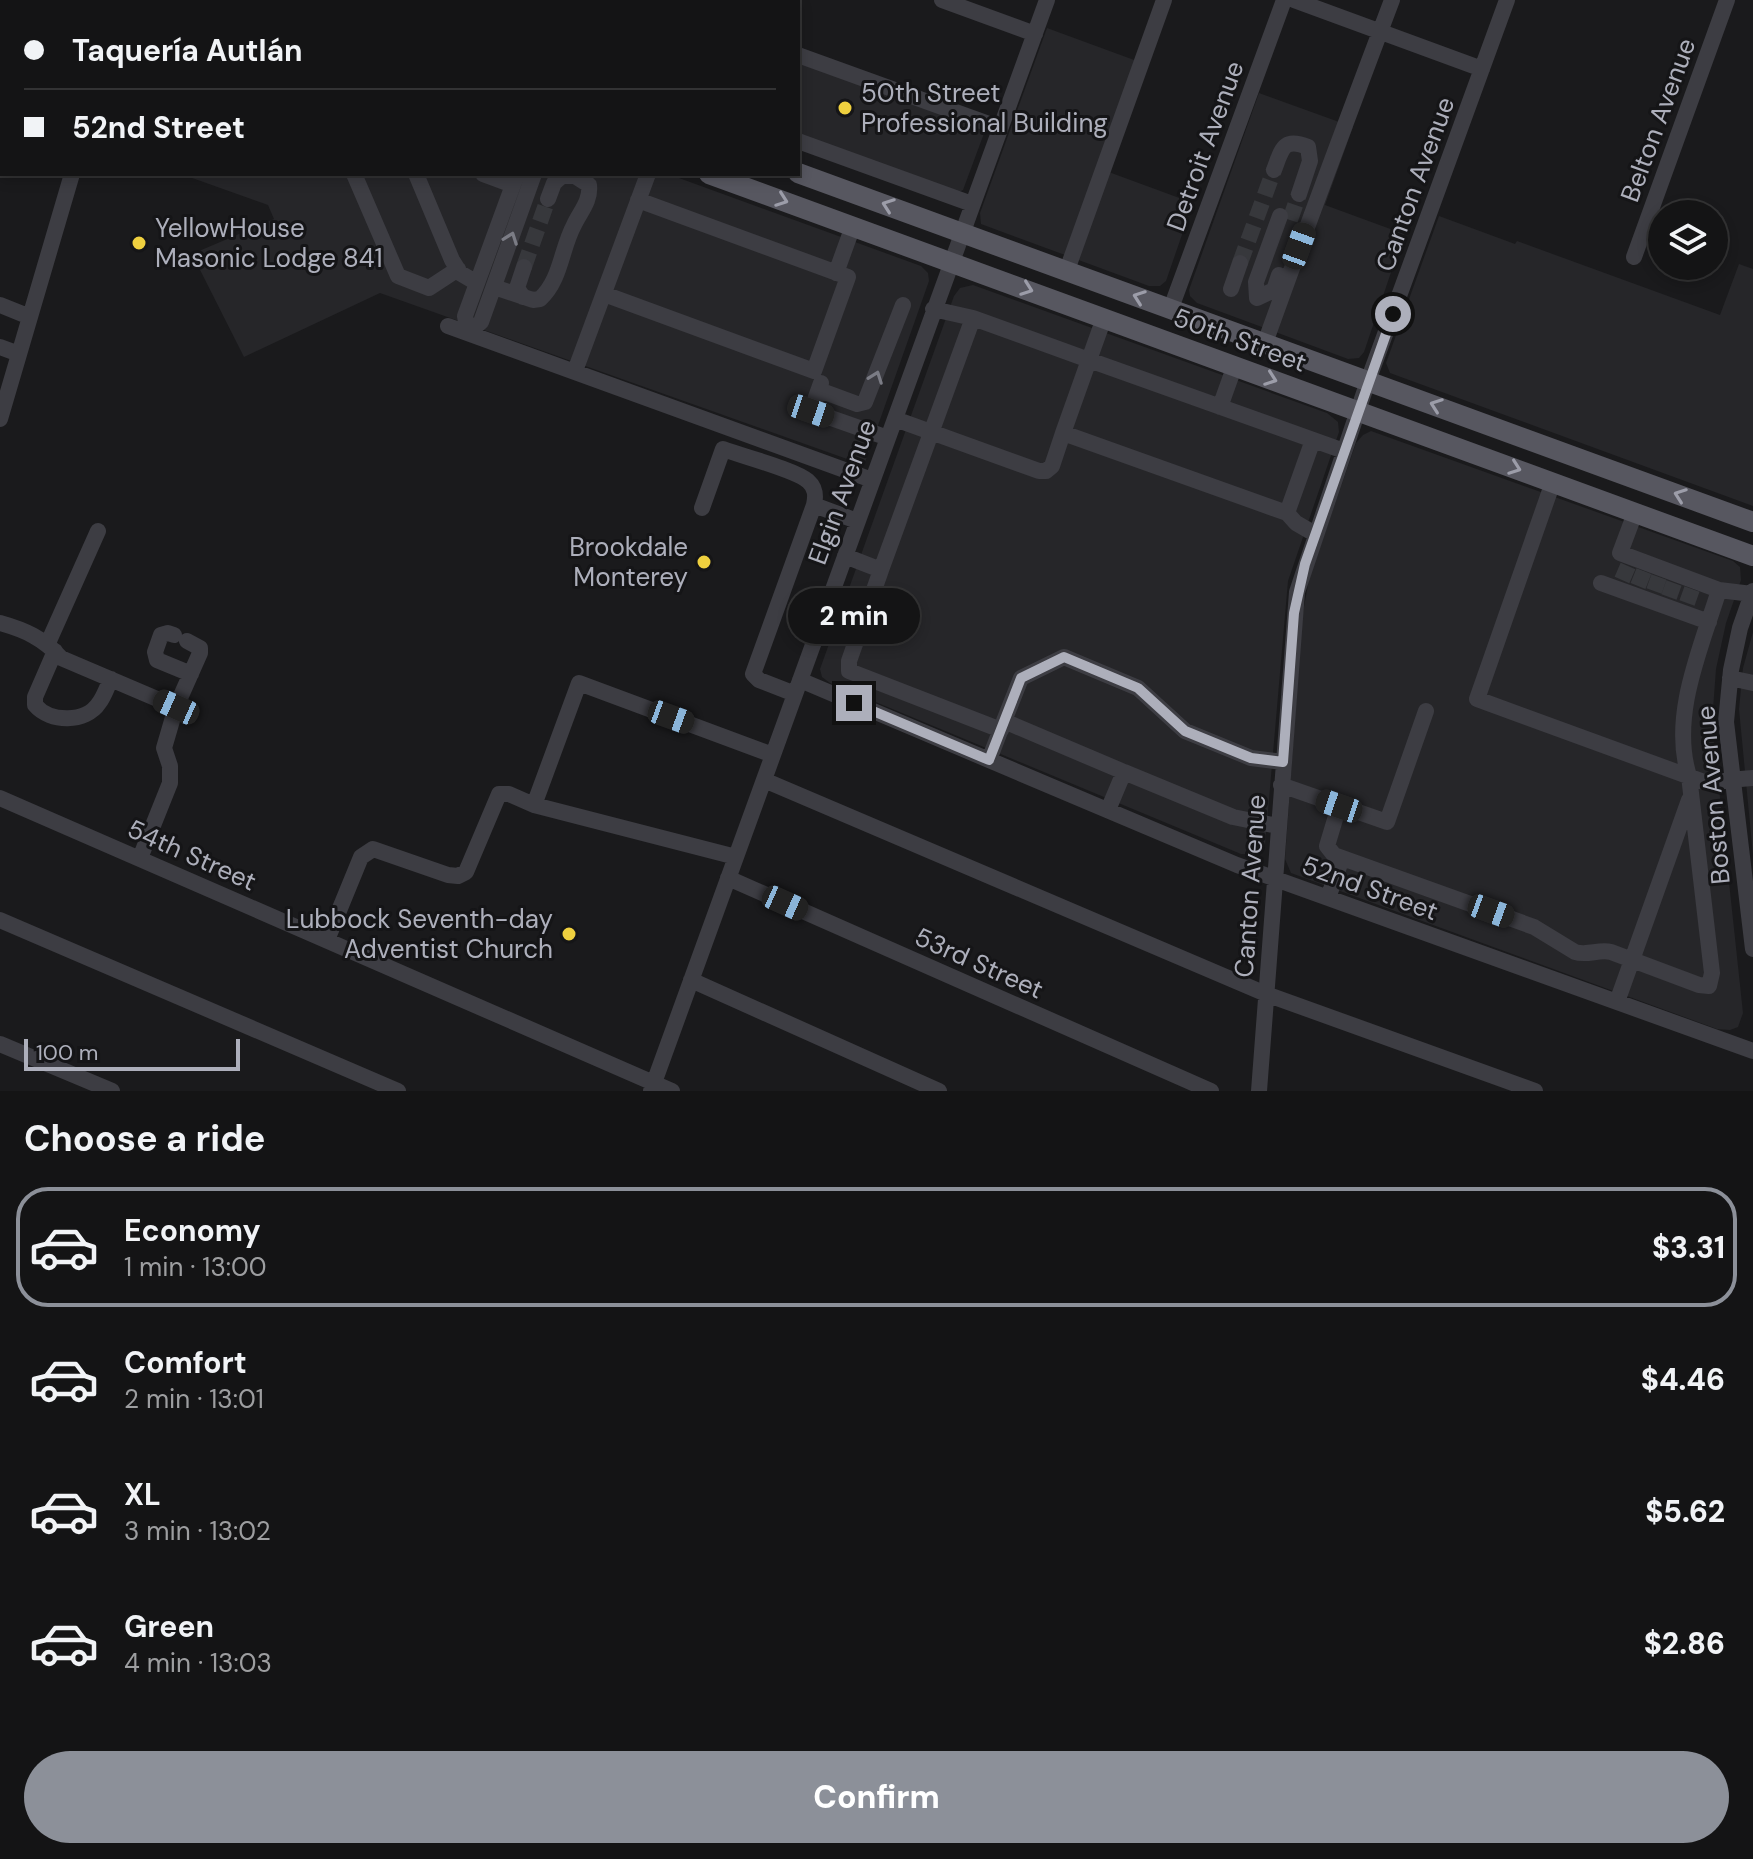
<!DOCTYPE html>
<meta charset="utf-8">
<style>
body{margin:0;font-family:"DM Sans",sans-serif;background:#1d1d1e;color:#f1f3f6;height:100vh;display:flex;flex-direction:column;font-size:30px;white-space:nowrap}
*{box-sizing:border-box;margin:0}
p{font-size:26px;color:#9d9ea0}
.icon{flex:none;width:44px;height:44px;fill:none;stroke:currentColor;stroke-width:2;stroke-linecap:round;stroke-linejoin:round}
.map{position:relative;height:1091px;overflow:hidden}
.panel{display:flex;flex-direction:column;background:#141415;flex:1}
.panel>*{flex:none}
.hud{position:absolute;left:0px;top:0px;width:800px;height:176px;box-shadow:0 4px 12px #0003,0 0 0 2px #333334;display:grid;align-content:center;height:176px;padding:0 24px;background:#141415}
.buttons{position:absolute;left:1648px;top:200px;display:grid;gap:16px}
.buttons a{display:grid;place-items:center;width:80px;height:80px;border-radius:50%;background:#141415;box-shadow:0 4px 12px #0003,0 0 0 2px #333334;font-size:40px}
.scale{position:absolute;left:24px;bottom:20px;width:216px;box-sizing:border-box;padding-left:8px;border:4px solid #adafbb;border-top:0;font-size:22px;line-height:28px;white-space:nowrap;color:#adafbb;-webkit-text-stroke:6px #151517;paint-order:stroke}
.end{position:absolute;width:36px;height:36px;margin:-18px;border:10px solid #adafbb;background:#111;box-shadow:0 0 0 4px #111}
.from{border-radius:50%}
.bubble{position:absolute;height:56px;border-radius:28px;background:#141415;box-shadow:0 4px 12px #0003,0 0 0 2px #333334;font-size:26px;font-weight:800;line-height:56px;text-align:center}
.car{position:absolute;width:24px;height:48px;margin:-24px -12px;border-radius:10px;box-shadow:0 0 6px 2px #0007;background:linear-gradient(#222 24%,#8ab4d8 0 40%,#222 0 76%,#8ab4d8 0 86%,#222 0)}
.hud b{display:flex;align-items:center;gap:28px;height:76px;font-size:30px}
.hud b+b{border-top:2px solid #333334}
.hud i{width:20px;height:20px;background:#f1f3f6}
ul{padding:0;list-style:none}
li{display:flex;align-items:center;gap:24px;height:120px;margin:0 16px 12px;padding:0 8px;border:4px solid transparent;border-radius:32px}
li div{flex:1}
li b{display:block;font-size:30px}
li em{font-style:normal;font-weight:800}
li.current{border-color:#8c9099}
li>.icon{width:72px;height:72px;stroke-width:1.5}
h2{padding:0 24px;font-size:36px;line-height:96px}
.action{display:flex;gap:16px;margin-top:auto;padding:16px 24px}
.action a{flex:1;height:92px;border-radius:48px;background:#8c9099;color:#fff;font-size:32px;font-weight:800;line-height:92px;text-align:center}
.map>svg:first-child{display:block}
.built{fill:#262629}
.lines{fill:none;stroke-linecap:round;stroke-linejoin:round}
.minor-tunnel{stroke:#37383c;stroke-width:16;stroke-dasharray:16 8;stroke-linecap:butt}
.minor{stroke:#3d3d43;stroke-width:16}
.major{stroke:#575760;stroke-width:20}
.oneway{stroke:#9c9da9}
.oneway2{stroke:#7b7c85}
.route{stroke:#adafbb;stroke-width:10}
.poi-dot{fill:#efd03f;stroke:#151517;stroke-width:3}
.labels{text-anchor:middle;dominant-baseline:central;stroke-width:6;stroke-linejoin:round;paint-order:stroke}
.poi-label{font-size:26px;fill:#adafbb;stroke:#151517;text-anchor:start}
.street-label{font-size:26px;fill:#adafbb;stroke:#151517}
</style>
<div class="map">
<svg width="1753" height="1091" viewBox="0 0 1753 1091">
<rect width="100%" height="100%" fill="#1a1a1c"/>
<path class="built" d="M1047,28l98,36 -39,107 87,32 -27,78 -6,5h-11l-168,-62 -1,-11z
M798,59l188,69 -23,62 -4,2 -161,-58z
M1259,93l94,34 -28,78 79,29 -40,118 -5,6 -11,1 -151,-56 -7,-7 -1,-6z
M181,174h487l253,92 7,7 1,8 -65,184 -484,-172 -136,64 -52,-103 82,-35 -6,-14z
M1439,216l76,28 2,-3 203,74 19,-51 14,5v237l-363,-133 -4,-10z
M973,285l354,128 11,9 1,10 -51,149 -23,264 -8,9h-16l-411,-171 -8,-6 -2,-8 134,-373 6,-8z
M1371,431l362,130 7,6 1,13 -15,43 -10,46 -4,54 31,290 -5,14 -8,3 -13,-1 -426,-156 -6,-14 17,-241 7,-39 47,-136 7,-8z
M1753,632v223l-14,-146 4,-41z"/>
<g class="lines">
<path class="minor-tunnel" d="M1290,220l9,-26
M1240,263l34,-93
M524,267l24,-68
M1622,580l6,-14
M1638,586l6,-15
M1654,591l5,-14
M1669,597l5,-14
M1687,603l5,-14"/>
<path class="minor" d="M78,0l7,2
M446,0l6,2
M578,0l6,2
M647,0l6,2
M942,0l93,34
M1294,0l188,69
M123,2v-2
M543,2l1,-2
M798,55l202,73
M798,141l174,63
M0,145h2
M1274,170c8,-21 9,-33 34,-23l2,14 -11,33
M354,174l44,102 31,12 29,-19
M416,174l36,86 8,13 17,10
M483,174l30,11
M1634,257l93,-257
M1067,270l97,-270
M836,273l17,-47
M494,287l39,13 7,-1c21,-19 21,-50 34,-74 6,-13 17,-24 15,-40l-14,-9h-13l-8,7 -6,16
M1231,289l9,-26
M604,294l210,77 34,-94 -210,-77
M523,297l-6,-9 7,-21
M1257,298l17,-8 5,-15
M1257,298l-1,-16 24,-66
M0,305l30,12
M1171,308l113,-308
M973,318l116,42 -26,73
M1104,318l-15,42 255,91
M448,326l424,154
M468,333l13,-11 53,-148
M468,333l-3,-17 52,-142
M1265,343c41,-115 84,-229 127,-343
M0,347l19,7
M575,371l73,-197
M821,383l-10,28 77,27
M819,390l38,14 8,-2 38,-97
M1220,407l15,-42
M0,419l72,-245
M895,419l144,52h7l6,-5 11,-33 224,80 9,10 19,11
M1553,482l-76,217 227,83 49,-4
M702,508l21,-59c19,7 73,21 85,32 8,7 8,15 6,24l43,16
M1287,513l26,-73
M845,556l36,14 92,-252 -40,-9
M881,570l-32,91v10l152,59
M1601,583l108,39
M1719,590l33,4
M1753,591l-13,37 -9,42 -5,52 27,227
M0,623c25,7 43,15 61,35l115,49 -12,41 6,18v17l-30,75
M174,635l-6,-2 -7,2 -6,17 2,8 34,14
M48,643l50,-112
M55,651l-20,46v8c15,18 51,18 64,-2 5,-6 8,-16 12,-24
M1730,678l23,5
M800,680l437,185 516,186
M795,694l-36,-14 -6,-6 61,-169
M176,707l24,-54v-5l-13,-7
M1004,721l17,-43 43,-21 74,31 47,43 66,27 32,4
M989,760l15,-39 120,51 -16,38
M1124,772l109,45 45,9
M764,780l502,214 269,97
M1281,785l106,37 39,-111
M0,798l672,293
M534,805l45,-122 194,72
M1339,806l-12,40 7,9 200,72 41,25c12,4 24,-3 36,0l88,33 10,1 3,-13 -23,-197c-19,-60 12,-128 30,-186l-99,-37 15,-40
M728,878l483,213
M1328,898l14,-40
M0,920l398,171
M327,940l34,-83 12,-8 75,26 10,1 8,-4 33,-78h10l25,11 202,52
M691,980l248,111
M1617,1002l72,-202
M0,1044l112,47
M651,1091l396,-1091
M1259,1091l38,-499 71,-211 139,-381"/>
<path class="major" d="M229,0l5,2
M322,0l6,2
M798,173l955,349
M709,174l1044,382"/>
</g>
<defs><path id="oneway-chevron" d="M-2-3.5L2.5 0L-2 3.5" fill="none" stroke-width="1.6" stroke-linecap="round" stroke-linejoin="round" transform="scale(2)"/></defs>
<g class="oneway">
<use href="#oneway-chevron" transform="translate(782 200) rotate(20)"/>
<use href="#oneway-chevron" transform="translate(888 205) rotate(-160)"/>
<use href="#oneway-chevron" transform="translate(1027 289) rotate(20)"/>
<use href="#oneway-chevron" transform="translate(1139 297) rotate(-160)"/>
<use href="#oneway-chevron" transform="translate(1271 379) rotate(20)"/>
<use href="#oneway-chevron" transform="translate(1436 405) rotate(-160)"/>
<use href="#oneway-chevron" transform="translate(1515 468) rotate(20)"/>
<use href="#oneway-chevron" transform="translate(1680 495) rotate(-160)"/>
</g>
<g class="oneway2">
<use href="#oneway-chevron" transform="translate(511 238) rotate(-70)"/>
<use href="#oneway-chevron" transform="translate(876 377) rotate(-70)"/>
</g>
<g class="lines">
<path class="route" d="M854,703l135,57 32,-82 43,-21 74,31 47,43 66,27 32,4 11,-149 11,-49 88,-250"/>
</g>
<g class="poi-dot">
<circle cx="845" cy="108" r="8"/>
<circle cx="139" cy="243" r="8"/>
<circle cx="704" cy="562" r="8"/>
<circle cx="569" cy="934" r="8"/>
</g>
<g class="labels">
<g class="poi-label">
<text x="861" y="93">50th Street<tspan x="861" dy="30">Professional Building</tspan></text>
<text x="155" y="228">YellowHouse<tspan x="155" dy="30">Masonic Lodge 841</tspan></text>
<text x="688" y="547" text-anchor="end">Brookdale<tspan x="688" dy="30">Monterey</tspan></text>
<text x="553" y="919" text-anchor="end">Lubbock Seventh-day<tspan x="553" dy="30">Adventist Church</tspan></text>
</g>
<g class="street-label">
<text transform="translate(1658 120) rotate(-70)">Belton Avenue</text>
<text transform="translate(1205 146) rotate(-70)">Detroit Avenue</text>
<text transform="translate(1415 184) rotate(-70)">Canton Avenue</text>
<text transform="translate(1240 340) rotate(20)">50th Street</text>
<text transform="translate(842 492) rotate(-70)">Elgin Avenue</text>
<text transform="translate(1713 795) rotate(-95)">Boston Avenue</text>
<text transform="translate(192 855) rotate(24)">54th Street</text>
<text transform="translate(1250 886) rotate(-86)">Canton Avenue</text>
<text transform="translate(1370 888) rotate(20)">52nd Street</text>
<text transform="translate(979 963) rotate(24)">53rd Street</text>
</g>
</g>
</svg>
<div class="buttons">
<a><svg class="icon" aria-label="layers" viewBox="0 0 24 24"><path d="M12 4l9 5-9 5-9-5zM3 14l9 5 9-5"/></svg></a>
</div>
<div class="scale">100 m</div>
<i class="end from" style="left:1393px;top:314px"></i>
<i class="end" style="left:854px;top:703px"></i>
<div class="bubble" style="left:788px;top:588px;width:132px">2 min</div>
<i class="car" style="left:1299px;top:246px;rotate:20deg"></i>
<i class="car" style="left:811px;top:411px;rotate:109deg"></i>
<i class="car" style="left:176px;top:707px;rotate:294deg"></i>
<i class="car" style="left:671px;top:717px;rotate:110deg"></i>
<i class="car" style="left:1339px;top:806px;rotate:289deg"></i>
<i class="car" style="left:785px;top:903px;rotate:114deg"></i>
<i class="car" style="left:1491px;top:911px;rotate:110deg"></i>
<div class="hud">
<b><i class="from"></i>Taquería Autlán</b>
<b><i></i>52nd Street</b>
</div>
</div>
<section class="panel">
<h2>Choose a ride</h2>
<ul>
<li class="current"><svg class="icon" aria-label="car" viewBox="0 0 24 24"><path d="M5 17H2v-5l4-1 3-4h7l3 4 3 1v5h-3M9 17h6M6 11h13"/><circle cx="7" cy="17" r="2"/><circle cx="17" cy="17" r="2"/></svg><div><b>Economy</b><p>1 min · 13:00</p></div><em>$3.31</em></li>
<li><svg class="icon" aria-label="car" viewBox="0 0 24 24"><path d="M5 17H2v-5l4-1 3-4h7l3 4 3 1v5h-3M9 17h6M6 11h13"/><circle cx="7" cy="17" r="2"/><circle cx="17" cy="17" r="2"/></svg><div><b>Comfort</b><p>2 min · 13:01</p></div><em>$4.46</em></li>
<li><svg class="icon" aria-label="car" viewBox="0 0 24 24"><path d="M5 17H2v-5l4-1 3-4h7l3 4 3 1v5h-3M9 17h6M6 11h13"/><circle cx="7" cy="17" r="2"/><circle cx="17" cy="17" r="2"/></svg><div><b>XL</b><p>3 min · 13:02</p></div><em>$5.62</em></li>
<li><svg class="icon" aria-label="car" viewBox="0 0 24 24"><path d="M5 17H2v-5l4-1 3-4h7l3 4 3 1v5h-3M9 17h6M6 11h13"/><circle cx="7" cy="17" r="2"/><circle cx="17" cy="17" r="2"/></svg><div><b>Green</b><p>4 min · 13:03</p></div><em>$2.86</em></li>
</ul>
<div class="action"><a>Confirm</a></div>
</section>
